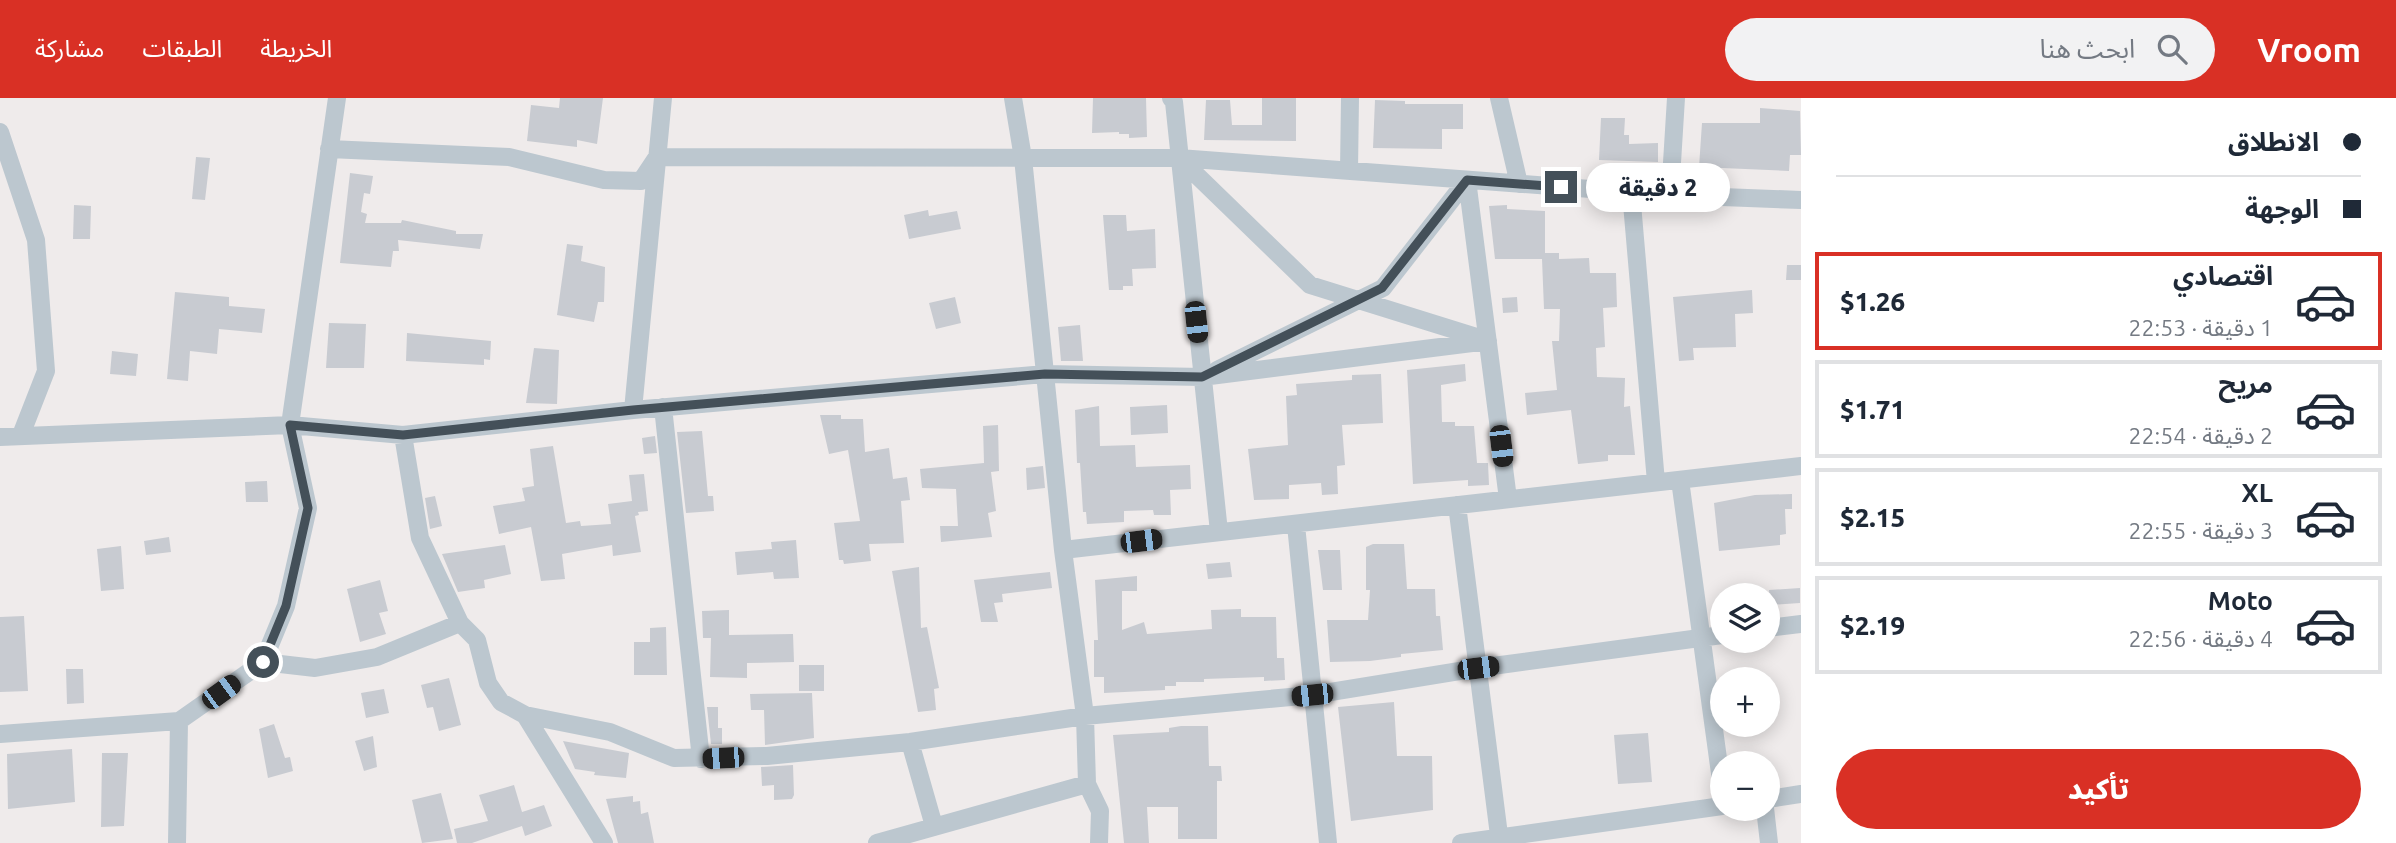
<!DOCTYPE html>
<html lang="ar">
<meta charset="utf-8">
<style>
body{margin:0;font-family:Ubuntu,"Noto Sans Arabic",sans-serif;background:#f2f2f3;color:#1f2937;direction:rtl;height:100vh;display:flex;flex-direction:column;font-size:26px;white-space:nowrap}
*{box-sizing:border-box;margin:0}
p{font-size:23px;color:#747a83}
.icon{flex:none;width:38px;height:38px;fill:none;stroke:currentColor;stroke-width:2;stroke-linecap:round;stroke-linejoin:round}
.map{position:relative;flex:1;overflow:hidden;direction:ltr}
.panel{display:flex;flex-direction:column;background:#fff;width:595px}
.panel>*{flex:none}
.guide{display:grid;align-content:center;height:154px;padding:0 35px;background:#fff}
.controls{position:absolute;left:1710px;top:485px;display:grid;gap:14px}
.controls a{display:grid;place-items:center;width:70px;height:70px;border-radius:50%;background:#fff;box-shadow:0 4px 18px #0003;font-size:35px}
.end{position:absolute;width:32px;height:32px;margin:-16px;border:9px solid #445059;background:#fff;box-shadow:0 0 0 4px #fff}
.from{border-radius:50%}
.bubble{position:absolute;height:49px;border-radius:24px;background:#fff;box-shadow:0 4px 18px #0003;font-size:23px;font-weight:800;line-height:49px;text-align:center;direction:rtl}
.car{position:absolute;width:21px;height:42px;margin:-21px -10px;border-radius:9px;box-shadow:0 0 5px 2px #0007;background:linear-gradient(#222 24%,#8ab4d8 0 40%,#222 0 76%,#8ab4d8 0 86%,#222 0)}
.guide b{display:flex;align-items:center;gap:24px;height:66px;font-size:26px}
.guide b+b{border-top:2px solid #e0e1e3}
.guide i{width:18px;height:18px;background:#1f2937}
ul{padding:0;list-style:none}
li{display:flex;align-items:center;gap:21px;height:98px;margin:0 14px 10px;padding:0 21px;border:4px solid #e0e1e3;border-radius:0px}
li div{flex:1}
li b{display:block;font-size:26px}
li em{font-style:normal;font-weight:800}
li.selected{border-color:#d93025}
li>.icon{width:63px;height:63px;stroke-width:1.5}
.cta{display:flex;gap:14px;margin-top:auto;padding:14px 35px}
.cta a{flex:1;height:80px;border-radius:42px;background:#d93025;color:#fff;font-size:28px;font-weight:800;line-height:80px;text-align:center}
header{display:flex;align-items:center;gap:42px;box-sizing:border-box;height:98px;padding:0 35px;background:#d93025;color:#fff}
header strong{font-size:33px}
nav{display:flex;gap:38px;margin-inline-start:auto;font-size:24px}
.search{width:490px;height:63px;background:#f2f2f3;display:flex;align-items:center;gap:18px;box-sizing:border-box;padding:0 24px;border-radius:38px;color:#747a83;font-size:26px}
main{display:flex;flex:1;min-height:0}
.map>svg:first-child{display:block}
.building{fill:#c8cbd1}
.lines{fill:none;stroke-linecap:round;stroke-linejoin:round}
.street{stroke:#bcc7cf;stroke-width:18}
.route{stroke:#445059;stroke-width:9}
</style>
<header>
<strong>Vroom</strong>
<div class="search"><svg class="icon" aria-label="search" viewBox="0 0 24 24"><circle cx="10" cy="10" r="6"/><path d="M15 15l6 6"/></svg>ابحث هنا</div>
<nav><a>الخريطة</a><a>الطبقات</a><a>مشاركة</a></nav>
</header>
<main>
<section class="panel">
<div class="guide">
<b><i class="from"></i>الانطلاق</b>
<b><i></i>الوجهة</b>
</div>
<ul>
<li class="selected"><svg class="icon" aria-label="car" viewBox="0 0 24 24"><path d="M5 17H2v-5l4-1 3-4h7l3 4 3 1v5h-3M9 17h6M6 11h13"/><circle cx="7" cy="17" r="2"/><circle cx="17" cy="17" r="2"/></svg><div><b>اقتصادي</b><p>1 دقيقة · 22:53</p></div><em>$1.26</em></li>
<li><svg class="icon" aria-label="car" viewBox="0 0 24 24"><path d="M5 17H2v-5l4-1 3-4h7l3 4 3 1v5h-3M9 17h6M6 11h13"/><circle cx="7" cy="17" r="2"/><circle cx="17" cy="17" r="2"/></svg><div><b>مريح</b><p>2 دقيقة · 22:54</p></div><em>$1.71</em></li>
<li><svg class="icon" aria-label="car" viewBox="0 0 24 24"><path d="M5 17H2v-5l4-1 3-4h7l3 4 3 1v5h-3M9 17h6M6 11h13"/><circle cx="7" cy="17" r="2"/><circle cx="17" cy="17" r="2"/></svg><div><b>XL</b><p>3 دقيقة · 22:55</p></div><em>$2.15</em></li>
<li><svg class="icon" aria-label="car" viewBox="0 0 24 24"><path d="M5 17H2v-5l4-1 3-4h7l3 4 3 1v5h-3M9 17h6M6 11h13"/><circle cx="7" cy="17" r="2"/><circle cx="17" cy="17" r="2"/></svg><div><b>Moto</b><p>4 دقيقة · 22:56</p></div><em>$2.19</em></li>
</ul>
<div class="cta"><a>تأكيد</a></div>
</section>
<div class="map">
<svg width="1801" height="745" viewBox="0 0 1801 745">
<rect width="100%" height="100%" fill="#efebeb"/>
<path class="building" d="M560,0h43l-6,46 -20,-4v7l-50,-6 4,-36 28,3z
M1093,0h53l1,39 -18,1v-4h-10v-2l-27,1z
M1262,0h34v43l-92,-1 2,-40h24l2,25h30z
M1375,2l30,1v3h58v25h-21v20l-69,-1z
M1760,10l40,3 1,44h-11l-1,16 -90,-4 3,-44h58z
M1601,20h24l-1,17h5v9l29,-1v19l-59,-2z
M196,59l14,1 -5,42 -13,-1z
M350,75l23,3 -3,18 -6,-1 -3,19 6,2 -2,9h36l1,-3 54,11v3h27l-3,15 -82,-9 1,11h-6l-2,16 -51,-4z
M74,107l17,1 -1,33h-17z
M1507,107v4l38,2v42h14v6l30,-1 1,15h26l1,34 -14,1 2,39 -9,1 1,29 28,1 -1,29 6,-1 5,49h-27v6l-30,3 -7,-54 -44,5 -2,-22 32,-3 -5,-49h7l1,-32h-16l-2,-50h-47l-6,-53z
M928,112l1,6 28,-5 4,18 -52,10 -5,-24z
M1103,117h23l1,16 28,-2 1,39 -24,1 1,17h-10v4h-14z
M567,146l16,2 -2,15 24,6 -1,35h-6l-4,20 -37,-7z
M1787,167h14v15h-15z
M1752,192l1,23 -18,1 1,33 -43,1 1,12 -15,1 -6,-64z
M175,194l54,5v9l36,3 -3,24 -43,-4 -2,25 -27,-3 -2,30 -21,-2z
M955,199l6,26 -25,6 -7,-26z
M1517,199l1,15 -15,1 -1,-15z
M329,225l37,1 -2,44h-38z
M1080,227l3,36h-22l-3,-34z
M407,235l84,8 -1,19 -6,-1v6l-78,-4z
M534,250l25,2 -2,54 -31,-1z
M112,253l26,3 -2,22 -26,-2z
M1465,266l1,17 -25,4 1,37h13v4h19l3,37h11l1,22 -21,1v-6l-55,4 -6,-114z
M1381,276l2,49 -41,2 3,40 -8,1 1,28 -16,1 -1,-12 -32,2v14l-35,1 -6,-51 40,-4 -2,-49 11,-1 -1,-11 56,-4v-5z
M1167,307l1,28 -37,2 -1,-28z
M1099,308l1,40 35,-1 1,22 54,-2 1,24 -21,1 1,25h-17l-1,-5 -29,1v11l-37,2 -1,-12h-3l-3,-49h-3l-2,-53z
M820,317h21v4h22l2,33 24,-4 4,31 14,-2 3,23 -9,1 3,42 -35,1 2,17 -27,3 -1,-4h-4l-5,-37 26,-2 -12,-71 -19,4z
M998,327l1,46 -8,1 5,39 -8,2 4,24 -51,5 -1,-16h18l-2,-37 -34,-1 -2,-19 64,-6 -1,-37z
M702,333l6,65h5l1,15 -28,2 -9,-81z
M655,338l2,17 -13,1 -2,-16z
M553,348l13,77 14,-2 1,5 30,-2 -3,-20 24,-3 -3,-26 15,-1 4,37 -10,1 1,3 -4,1 6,36 -28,4 -1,-11 -50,9 3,25 -24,2 -10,-54 -32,7 -6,-28 32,-5 -3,-13 12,-2 -4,-37z
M1043,368l2,22 -18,2 -1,-22z
M267,383l1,21h-22l-1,-20z
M1792,396v15h-7l1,25 -6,1v10l-61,6 -5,-48 41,-8z
M435,398l7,30 -12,3 -5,-31z
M169,439l2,15 -25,3 -2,-14z
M796,442l3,38 -25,1 -1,-7 -36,3 -2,-23 37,-3 -1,-7z
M1373,446h31l3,45h28l1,27h4l3,34 -42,4v3l-31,4 -40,1 -3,-42h41l2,-30h-4v-43z
M505,447l6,29 -27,6 1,8 -27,4 -16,-38z
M121,448l3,43 -23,2 -4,-42z
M1318,452h22l2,40h-19z
M1230,464l2,15 -24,2 -2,-15z
M919,469l2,61 6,-1 12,61 -5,1 2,21 -18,2 -26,-141z
M1050,474l2,16 -50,6 1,8 -9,1 4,19h-17l-7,-42z
M1137,478v15h-15v39l22,-8 3,12 65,-5 -1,-19 30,-1v8h35l1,41h7l1,22 -21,1v-4l-60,2v3h-28v4h-11v4l-61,3v-16h-10v-37h4l-3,-60z
M380,482l8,31 -9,2 7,21 -26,8 -13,-53z
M1800,490v15l-30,2 -1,-15z
M729,512v25l64,-1 1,28 -47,1v15l-37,-1 1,-39h-8l-1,-27z
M24,518l4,75 -28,1v-75z
M666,529l1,48h-33v-33h16v-14z
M799,567h25v26h-25z
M66,571h17l1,34 -17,1z
M449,580l12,47 -22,6 -6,-24 -6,1 -6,-23z
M384,591l5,24 -23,5 -5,-25z
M812,595l2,45 -49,7 -1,-35h-13l-1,-16z
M1394,604l3,54h35l1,54 -82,11 -13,-114z
M707,609h11v21h4v16h-11z
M274,626l11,34 5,-1 3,14 -25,7 -9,-49z
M1181,628h27l1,40h12l1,15h-5v58h-39v-32h-31l2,36h-25l-11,-108 56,-3v-4z
M1648,635l4,49 -34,2 -4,-49z
M373,638l4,31 -13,4 -9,-30z
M563,643l66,12 -3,25 -32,-3 1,-3 -20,-3z
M72,651l3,53 -67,7 -1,-55z
M102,655h26l-4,73 -23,1z
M793,667l1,30 -2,4 -18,1v-15l-12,1 -1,-19z
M514,687l8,27 22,-7 8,21 -27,10 -3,-10 -50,17h-15l-3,-14 34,-8 -9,-26z
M441,695l12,46 -31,4 -10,-43z
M633,698v6l7,-1 1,13 7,-2 6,31h-36l-12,-44z"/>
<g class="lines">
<path class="street" d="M1013,0l10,60 40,392 22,166 2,68 13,27 -1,32
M1171,0l3,4 45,430
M1499,0l20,86
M0,34l36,108 10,131 -25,64
M329,51l180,8 95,23 37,1 16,-24 522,1 491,37 131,5
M1179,60l131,127 170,53
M1349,73l1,-73
M1467,82l41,319
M1631,94l25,290
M1670,97l6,-97
M1217,272l166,-82 84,-108
M663,309l38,352
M633,312l30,-312
M403,337l17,103 40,85 17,17 11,43 13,19 24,13 79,128
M0,339l290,-12 113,10 230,-25 412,-36 157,3 286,-36
M1680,382l42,308
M1457,407l43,338
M1296,427l32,318
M1063,452l738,-84
M1768,530l33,-4
M263,564l52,6 62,-11 83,-34
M525,617l85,17 64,26 93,-2 143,-14 175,-26 227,-21 166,-27 244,-33
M0,636l179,-13 84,-59 23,-56 22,-98 -18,-83 47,-327
M910,644l24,84
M1768,701l33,-5
M1765,710l4,35
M177,745l2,-122
M877,745l210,-59
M1461,745l261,-37"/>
</g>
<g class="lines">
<path class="route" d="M263,564l23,-56 22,-98 -18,-83 113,10 230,-25 412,-36 157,3 180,-89 85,-108 94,7"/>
</g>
</svg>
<div class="controls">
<a><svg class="icon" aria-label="layers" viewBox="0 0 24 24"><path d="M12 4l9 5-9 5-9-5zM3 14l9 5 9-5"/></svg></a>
<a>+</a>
<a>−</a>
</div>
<i class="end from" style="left:263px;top:564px"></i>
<i class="end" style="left:1561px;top:89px"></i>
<div class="bubble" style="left:1586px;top:65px;width:144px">2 دقيقة</div>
<i class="car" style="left:1196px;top:224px;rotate:174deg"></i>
<i class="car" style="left:1501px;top:348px;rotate:173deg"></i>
<i class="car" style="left:1141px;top:443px;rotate:83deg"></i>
<i class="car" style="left:1478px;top:570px;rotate:83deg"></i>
<i class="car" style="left:221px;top:594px;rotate:54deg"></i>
<i class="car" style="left:1312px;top:597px;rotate:264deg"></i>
<i class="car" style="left:723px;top:660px;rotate:267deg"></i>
</div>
</main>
